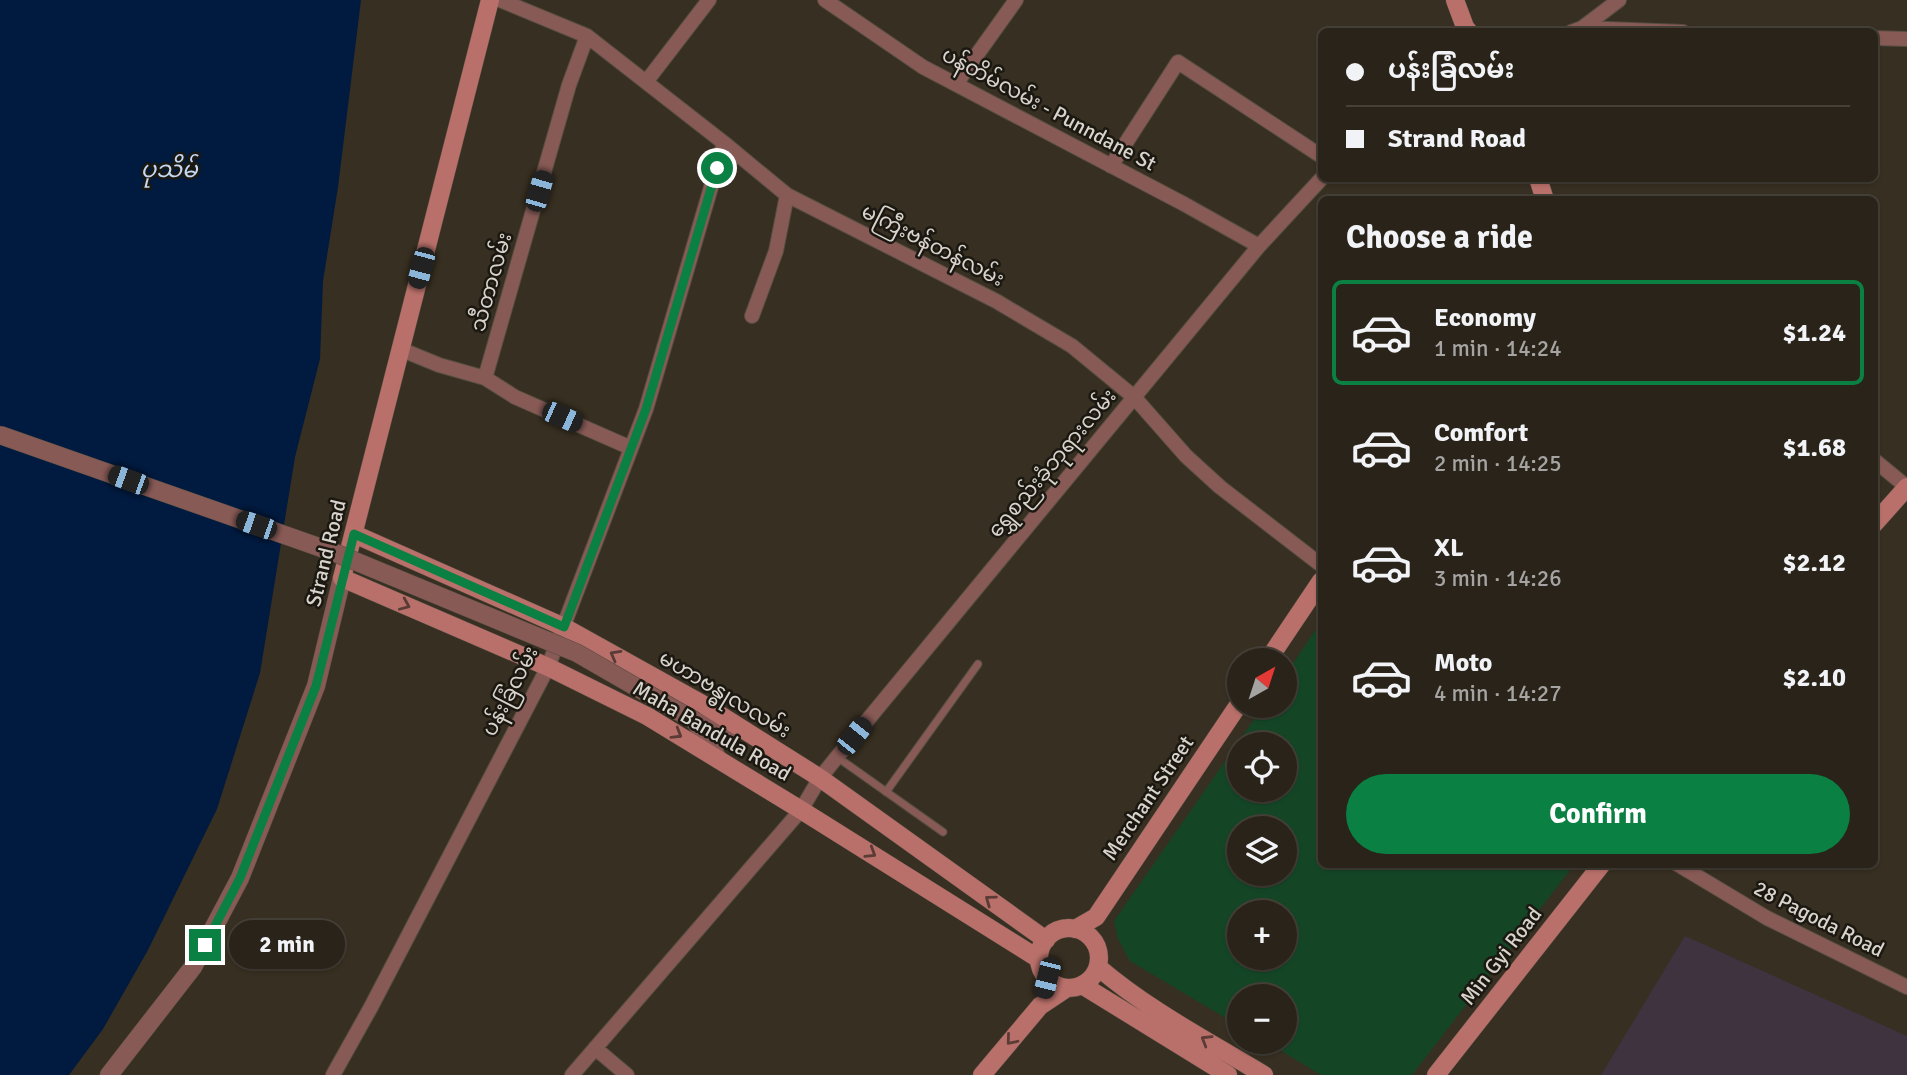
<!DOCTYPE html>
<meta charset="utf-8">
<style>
body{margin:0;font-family:Signika,"Noto Sans Myanmar",sans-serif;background:#352f26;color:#f1f3f6;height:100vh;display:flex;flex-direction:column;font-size:26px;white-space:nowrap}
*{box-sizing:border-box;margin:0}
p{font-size:23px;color:#a5a4a2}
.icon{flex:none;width:38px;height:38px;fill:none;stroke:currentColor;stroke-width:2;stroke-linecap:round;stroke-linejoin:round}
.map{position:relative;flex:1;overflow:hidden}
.side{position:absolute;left:1318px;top:196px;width:560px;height:672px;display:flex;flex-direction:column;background:#292319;border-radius:10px;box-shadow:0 2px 5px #0004,0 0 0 2px #454038}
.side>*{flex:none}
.banner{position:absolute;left:1318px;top:28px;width:560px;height:154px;border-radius:10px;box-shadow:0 2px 5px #0004,0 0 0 2px #454038;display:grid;align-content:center;height:154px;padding:0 28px;background:#292319}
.needle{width:46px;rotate:39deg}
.tools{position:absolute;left:1227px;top:648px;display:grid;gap:14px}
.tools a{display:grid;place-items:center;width:70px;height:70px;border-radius:50%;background:#292319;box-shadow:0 2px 5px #0004,0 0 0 2px #454038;font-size:35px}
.end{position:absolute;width:32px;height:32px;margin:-16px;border:9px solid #0b8043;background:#fff;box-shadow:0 0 0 4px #fff}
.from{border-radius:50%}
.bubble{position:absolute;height:49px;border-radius:24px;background:#292319;box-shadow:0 2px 5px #0004,0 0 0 2px #454038;font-size:23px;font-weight:800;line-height:49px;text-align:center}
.car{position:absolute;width:21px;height:42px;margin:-21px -10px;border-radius:9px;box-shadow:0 0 5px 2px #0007;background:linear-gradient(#222 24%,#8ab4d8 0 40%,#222 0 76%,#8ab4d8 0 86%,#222 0)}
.banner b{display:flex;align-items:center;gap:24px;height:66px;font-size:26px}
.banner b+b{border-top:2px solid #454038}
.banner i{width:18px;height:18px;background:#f1f3f6}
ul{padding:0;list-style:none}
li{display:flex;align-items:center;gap:21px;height:105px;margin:0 14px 10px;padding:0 14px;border:4px solid transparent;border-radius:10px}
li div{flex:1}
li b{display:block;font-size:26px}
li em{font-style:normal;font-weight:800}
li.active{border-color:#0b8043}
li>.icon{width:63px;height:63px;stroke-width:1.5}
h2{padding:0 28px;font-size:32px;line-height:84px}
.button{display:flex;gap:14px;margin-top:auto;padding:14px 28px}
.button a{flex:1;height:80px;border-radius:42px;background:#0b8043;color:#fff;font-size:28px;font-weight:800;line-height:80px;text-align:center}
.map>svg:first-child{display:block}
.education{fill:#403340}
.green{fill:#144626;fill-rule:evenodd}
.water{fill:#011a3f}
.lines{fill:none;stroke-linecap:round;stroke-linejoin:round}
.service-casing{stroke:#544d40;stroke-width:9}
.minor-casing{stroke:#544d40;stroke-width:16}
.tertiary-casing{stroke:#544d40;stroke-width:19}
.secondary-casing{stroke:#544d40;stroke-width:19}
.service{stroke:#885a56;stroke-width:7}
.minor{stroke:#885a56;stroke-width:14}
.tertiary{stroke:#885a56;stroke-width:18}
.secondary{stroke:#b9706a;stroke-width:18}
.tertiary-bridge-casing{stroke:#544d40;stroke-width:19;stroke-linecap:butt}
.tertiary-bridge{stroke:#885a56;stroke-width:18}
.oneway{stroke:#5a3b35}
.route{stroke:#0b8043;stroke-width:9}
.labels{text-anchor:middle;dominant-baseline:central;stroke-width:5;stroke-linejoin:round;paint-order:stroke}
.street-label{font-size:21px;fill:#d8d3cb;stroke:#1b1812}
.water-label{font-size:23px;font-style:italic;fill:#c4d7f3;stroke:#1b1812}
</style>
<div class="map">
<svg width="1907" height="1075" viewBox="0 0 1907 1075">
<rect width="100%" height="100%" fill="#372f21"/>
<path class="education" d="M1685,936l222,100v39h-306z"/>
<path class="green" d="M1321,622v242l253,1 -162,210h-91l-56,-34h19v-45h-45v30l-109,-65 -12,-22 -4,-18 150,-216h20l1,-30zM1239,744h45v45h-45zM1239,828h45v45h-45zM1239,912h45v45h-45z"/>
<path class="water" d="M0,0h361l-23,187 -15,94 -3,78 -25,98 -35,216 -43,136 -69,141 -45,79 -34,46h-69z"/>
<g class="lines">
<g class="service-casing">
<path id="service" d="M837,757l106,75
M886,792l92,-128"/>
</g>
<g class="minor-casing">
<path id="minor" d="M500,0l87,36 137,107 63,52 209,106 76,45 62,51 52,59 34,31 101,78
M825,0l98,67 261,137 75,42
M1582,28l101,4
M1571,32l11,-4 37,-28
M1874,38l33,1
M646,82l63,-82
M956,84l60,-84
M1111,166l67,-104 143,94
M752,316l24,-65 11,-56
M400,349l39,16 46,13 30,19 116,51
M485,378l84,-293 18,-49
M1874,460l33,27
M1677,864l90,54 140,69
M595,1048l32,27
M333,1075l38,-68 177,-340 98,-258 78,-266
M572,1075l229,-265 19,-32 17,-21 422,-511 63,-68"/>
</g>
<g class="tertiary-casing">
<path id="tertiary" d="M695,721l45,7
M695,721l23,38
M109,1075l84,-108 47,-89 76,-192 26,-108"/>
</g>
<g class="secondary-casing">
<path id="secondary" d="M490,0l-148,578 206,89 99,49 154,94 238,149
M1455,0l10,27 4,5
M1538,178l7,22
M1874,524l33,-37
M354,534l210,93 142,79 114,72 226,162
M1268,660l53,-79
M1039 958a30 30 0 1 1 60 0a30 30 0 1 1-60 0Z
M1075,929l21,-12 143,-213
M1098,967c50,43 110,74 166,108
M1082,985l146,90
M982,1075l58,-69 27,-18
M1436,1075l166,-211"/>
</g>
<use href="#service" class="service"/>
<use href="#minor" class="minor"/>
<use href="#tertiary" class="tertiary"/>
<use href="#secondary" class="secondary"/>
<g class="tertiary-bridge-casing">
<path id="tertiary-bridge" d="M0,435l333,117 244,101 118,68"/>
</g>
<use href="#tertiary-bridge" class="tertiary-bridge"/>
</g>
<defs><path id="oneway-chevron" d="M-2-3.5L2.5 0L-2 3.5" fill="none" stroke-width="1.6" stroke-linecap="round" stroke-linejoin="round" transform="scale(1.75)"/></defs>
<g class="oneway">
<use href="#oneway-chevron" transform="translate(405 605) rotate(23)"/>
<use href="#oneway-chevron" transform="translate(615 655) rotate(-151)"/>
<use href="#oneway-chevron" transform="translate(677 734) rotate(31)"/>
<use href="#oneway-chevron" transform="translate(871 853) rotate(32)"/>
<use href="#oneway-chevron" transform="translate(990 900) rotate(-144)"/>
<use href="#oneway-chevron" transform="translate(1011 1040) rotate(130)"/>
<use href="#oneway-chevron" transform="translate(1206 1040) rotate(-149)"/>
</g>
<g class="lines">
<path class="route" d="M205,945l35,-67 76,-192 38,-152 210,93 82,-218 71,-241"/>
</g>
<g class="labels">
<g class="street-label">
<text transform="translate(1049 109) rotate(28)">ပန်တိမ်လမ်း - Punndane St</text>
<text transform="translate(933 245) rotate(27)">မကြီးဗန်တန်လမ်း</text>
<text transform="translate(491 282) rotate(-74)">သီတာလမ်း</text>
<text transform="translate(1052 463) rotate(-50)">ရွှေစည်းခုံဘုရားလမ်း</text>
<text transform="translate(326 553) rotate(-76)">Strand Road</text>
<text transform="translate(510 691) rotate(-63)">ပန်းခြံလမ်း</text>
<text transform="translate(725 694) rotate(31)">မဟာဗန္ဓုလလမ်း</text>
<text transform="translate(712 731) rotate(30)">Maha Bandula Road</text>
<text transform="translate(1148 798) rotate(-56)">Merchant Street</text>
<text transform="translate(1819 919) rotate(27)">28 Pagoda Road</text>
<text transform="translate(1501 956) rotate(-52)">Min Gyi Road</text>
</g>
<g class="water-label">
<text x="169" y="169">ပုသိမ်</text>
</g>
</g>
</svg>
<div class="tools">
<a><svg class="needle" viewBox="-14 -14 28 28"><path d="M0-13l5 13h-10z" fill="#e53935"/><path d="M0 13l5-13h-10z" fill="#a5a4a2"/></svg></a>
<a><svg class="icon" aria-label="locate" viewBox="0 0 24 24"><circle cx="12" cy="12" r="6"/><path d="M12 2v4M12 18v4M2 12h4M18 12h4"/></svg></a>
<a><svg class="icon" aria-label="layers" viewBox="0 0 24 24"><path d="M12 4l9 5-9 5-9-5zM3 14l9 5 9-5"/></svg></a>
<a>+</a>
<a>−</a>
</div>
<i class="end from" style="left:717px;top:168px"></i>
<i class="end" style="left:205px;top:945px"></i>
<div class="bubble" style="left:229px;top:920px;width:116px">2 min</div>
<i class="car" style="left:539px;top:191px;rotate:16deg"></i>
<i class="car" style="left:421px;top:268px;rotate:195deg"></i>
<i class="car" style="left:562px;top:417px;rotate:114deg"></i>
<i class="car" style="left:128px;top:480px;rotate:290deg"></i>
<i class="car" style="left:256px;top:525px;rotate:289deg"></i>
<i class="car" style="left:854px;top:736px;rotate:39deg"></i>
<i class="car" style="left:1047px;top:978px;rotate:194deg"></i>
<div class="banner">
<b><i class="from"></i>ပန်းခြံလမ်း</b>
<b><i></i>Strand Road</b>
</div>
<section class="side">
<h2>Choose a ride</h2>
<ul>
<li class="active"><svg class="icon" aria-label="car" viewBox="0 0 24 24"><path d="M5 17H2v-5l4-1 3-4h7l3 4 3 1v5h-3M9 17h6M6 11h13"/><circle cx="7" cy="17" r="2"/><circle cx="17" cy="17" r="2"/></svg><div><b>Economy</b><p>1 min · 14:24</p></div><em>$1.24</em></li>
<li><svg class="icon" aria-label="car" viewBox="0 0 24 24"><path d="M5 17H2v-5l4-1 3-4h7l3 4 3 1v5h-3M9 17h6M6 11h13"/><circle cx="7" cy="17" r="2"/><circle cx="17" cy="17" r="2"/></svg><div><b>Comfort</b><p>2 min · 14:25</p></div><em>$1.68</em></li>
<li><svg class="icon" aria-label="car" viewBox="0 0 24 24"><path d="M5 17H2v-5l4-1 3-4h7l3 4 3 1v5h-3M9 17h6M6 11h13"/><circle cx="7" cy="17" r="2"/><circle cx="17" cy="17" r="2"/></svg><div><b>XL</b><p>3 min · 14:26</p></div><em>$2.12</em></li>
<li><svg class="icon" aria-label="car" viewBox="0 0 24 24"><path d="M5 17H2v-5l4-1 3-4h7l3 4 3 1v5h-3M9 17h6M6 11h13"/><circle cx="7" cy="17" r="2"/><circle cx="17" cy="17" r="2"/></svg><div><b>Moto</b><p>4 min · 14:27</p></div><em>$2.10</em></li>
</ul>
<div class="button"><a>Confirm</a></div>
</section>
</div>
